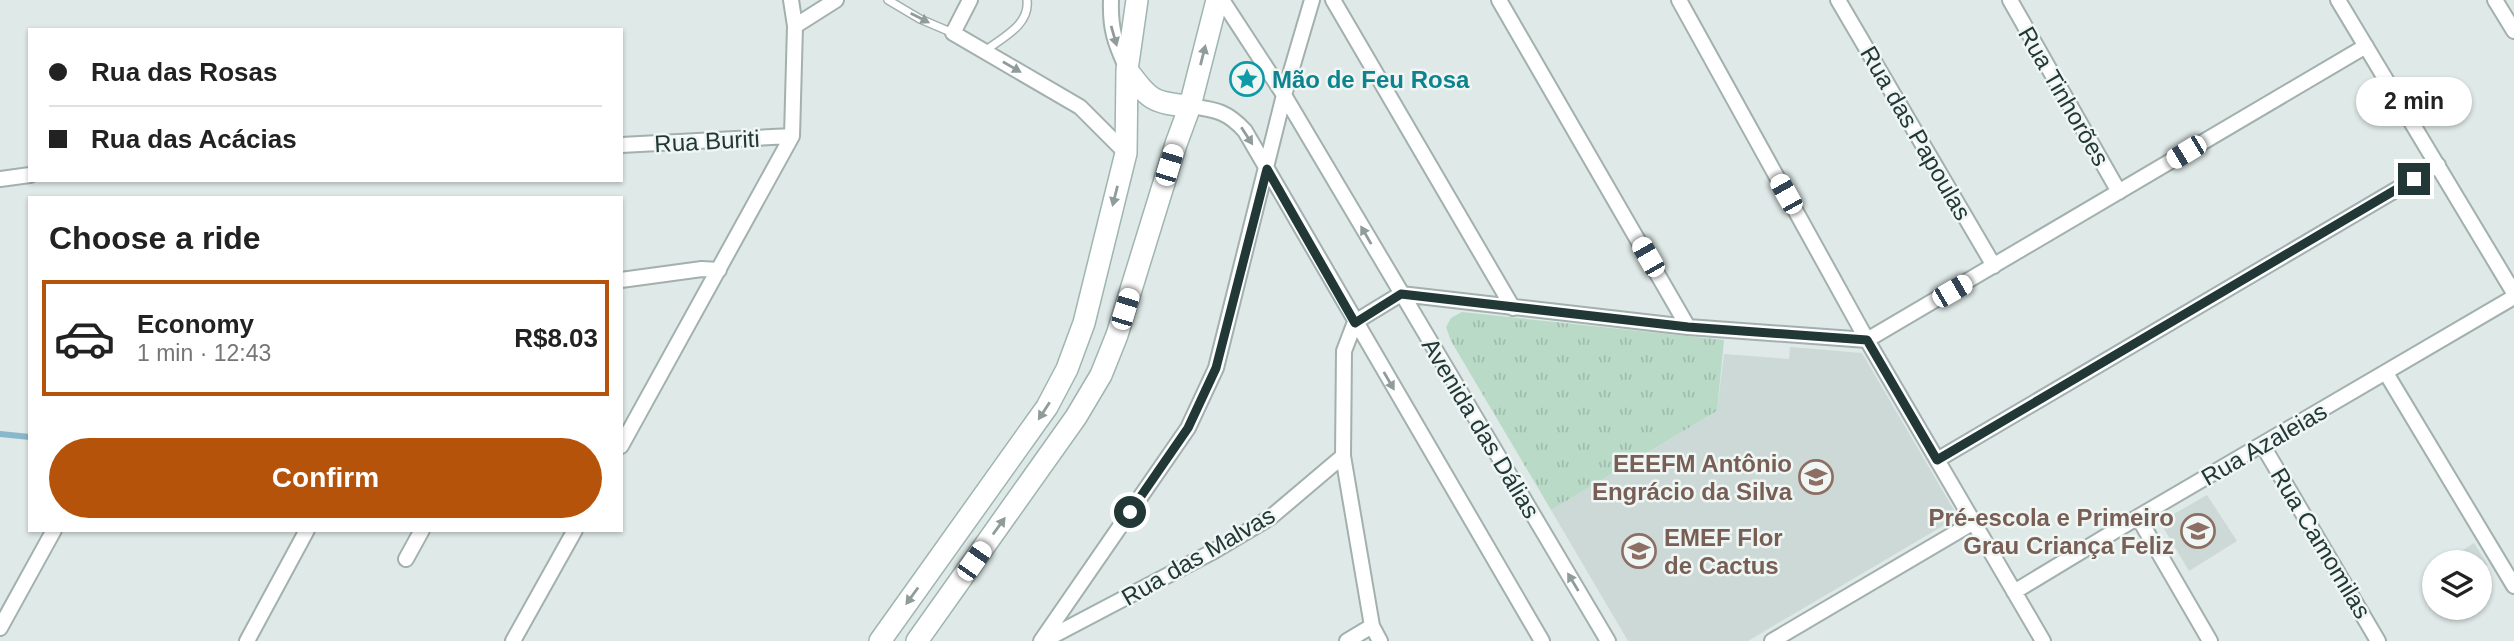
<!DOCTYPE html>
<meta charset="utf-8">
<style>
body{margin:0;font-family:Helvetica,sans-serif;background:#f2f2f2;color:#222;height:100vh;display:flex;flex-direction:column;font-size:26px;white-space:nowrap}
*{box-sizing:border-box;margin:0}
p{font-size:23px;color:#767676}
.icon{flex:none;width:38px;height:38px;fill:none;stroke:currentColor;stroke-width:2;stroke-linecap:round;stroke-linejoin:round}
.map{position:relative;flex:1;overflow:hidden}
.panel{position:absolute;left:28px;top:196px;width:595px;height:336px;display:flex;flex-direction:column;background:#fff;border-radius:0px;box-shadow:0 2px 5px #0004}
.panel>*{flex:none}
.hud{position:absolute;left:28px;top:28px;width:595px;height:154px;border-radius:0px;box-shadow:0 2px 5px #0004;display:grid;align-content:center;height:154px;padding:0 21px;background:#fff}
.tools{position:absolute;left:2422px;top:550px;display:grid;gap:14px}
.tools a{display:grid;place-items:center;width:70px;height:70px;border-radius:50%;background:#fff;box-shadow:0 2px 5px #0004;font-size:35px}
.end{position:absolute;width:32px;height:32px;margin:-16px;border:9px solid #213836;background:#fff;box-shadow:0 0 0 4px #fff}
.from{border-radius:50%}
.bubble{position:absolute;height:49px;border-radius:24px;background:#fff;box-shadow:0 2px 5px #0004;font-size:23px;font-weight:700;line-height:49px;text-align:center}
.car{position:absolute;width:21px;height:42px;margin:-21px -10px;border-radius:9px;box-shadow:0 0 5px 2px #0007;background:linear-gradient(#fff 24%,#345 0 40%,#fff 0 76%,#345 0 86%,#fff 0)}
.hud b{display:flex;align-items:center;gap:24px;height:66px;font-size:26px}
.hud b+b{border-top:2px solid #e0e0e0}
.hud i{width:18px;height:18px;background:#222}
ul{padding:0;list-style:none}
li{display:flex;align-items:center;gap:21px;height:116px;margin:0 14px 10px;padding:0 7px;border:4px solid transparent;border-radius:0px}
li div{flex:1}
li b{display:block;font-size:26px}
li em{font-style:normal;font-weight:700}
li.active{border-color:#b45309}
li>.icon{width:63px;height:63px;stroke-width:1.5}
h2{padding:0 21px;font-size:32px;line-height:84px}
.cta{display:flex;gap:14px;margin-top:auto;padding:14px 21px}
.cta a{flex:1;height:80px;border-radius:42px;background:#b45309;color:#fff;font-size:28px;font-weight:700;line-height:80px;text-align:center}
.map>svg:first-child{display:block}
.built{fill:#cdd9d6}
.grass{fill:url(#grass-tufts)}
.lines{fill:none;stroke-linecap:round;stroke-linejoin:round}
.stream{stroke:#89b7cc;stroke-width:6}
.service-casing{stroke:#a2b0ae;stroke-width:10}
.minor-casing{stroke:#a2b0ae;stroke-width:18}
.secondary-casing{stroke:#9fb5b0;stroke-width:24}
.service{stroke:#fff;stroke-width:7}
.minor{stroke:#fff;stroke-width:14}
.secondary{stroke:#fff;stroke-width:21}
.oneway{fill:#909c9a}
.route{stroke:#213836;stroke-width:9}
.labels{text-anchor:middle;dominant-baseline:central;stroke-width:5;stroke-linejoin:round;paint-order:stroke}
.culture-label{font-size:24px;font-weight:bold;fill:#0d838f;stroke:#eff6f4;text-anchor:start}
.street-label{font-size:24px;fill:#213836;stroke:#eff6f4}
.education-label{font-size:24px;font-weight:bold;fill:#785e54;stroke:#eff6f4;text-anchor:end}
</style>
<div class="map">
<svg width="2514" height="641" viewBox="0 0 2514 641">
<defs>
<pattern id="grass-tufts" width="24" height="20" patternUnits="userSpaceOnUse" patternTransform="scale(1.75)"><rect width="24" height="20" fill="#b9dac7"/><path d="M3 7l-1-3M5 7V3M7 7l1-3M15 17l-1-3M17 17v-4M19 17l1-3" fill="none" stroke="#9fbcac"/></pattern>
</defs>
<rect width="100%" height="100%" fill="#dfe9e7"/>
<path class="built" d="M1790,347l72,6 96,164 -210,124h-120l-77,-131 166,-99 7,-57 65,5z
M2207,495l30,46 -48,30 -29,-49z
M2474,543l14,22 -8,5v-8h-36z"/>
<path class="grass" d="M1462,312l262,28 -7,71 -166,99 -100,-169 -5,-14 5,-9z"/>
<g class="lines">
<path class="stream" d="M0,434l30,3"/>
<g class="service-casing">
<path id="service" d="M888,0l32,19 33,14
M985,51c18,-14 45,-26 42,-51"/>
</g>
<g class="minor-casing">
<path id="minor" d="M970,0l-17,33 127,74 46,46
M1111,0c-1,29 4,43 16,69
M1222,0l62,95 324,546
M1333,0l180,308
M1499,0l189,327
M1679,0l188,340 176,301
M1838,0l156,266
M2010,0l109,192
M2338,0l176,293
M2495,0l19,31
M795,26l41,-26
M1190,106c26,4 37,5 55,25l297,510
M621,145l171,-9
M0,179l30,-4
M621,280l81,-11 17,1
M1401,294l287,33 179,13 499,-294
M2386,373l128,213
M621,446l171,-310 3,-110 -4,-26
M2263,446l115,195
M1937,460l501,-295
M2138,517l72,124
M406,559l16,-29
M2014,592l124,-75 376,-220
M0,628l54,-98
M247,641l60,-111
M513,641l62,-111
M1041,641l147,-213 28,-60 68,-273 28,-95
M1043,641l171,-90 57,-34 72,-61
M1347,641l25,-15
M1380,641l-8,-15 -29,-170 1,-105 11,-29 46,-28
M1772,641l202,-119"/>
</g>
<g class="secondary-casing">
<path id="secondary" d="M1127,70c23,30 25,33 63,36
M880,641l167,-234 20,-38 17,-46 42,-170 1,-83 10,-70
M917,641l159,-224 25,-42 16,-40 59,-191 14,-38 27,-106"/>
</g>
<use href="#service" class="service"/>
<use href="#minor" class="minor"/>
<use href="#secondary" class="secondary"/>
</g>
<defs><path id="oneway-solid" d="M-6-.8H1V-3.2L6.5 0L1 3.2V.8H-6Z" transform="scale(1.75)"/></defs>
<g class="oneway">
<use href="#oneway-solid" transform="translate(920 18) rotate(27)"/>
<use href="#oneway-solid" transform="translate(1114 36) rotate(74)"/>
<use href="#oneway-solid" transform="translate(1203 55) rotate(-76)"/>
<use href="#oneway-solid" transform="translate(1012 67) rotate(30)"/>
<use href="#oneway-solid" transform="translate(1247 136) rotate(57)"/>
<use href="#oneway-solid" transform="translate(1115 196) rotate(104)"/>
<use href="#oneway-solid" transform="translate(1366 235) rotate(-120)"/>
<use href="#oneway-solid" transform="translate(1389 381) rotate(60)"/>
<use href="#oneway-solid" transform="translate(1044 411) rotate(123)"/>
<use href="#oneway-solid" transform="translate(999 526) rotate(-54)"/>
<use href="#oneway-solid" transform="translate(1573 582) rotate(-121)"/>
<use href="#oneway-solid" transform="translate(912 596) rotate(126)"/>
</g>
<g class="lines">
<path class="route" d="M1130,512l58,-84 28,-60 51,-199 88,154 46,-29 287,33 179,13 70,120 477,-281"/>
</g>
<defs>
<g id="sight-ring" transform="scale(1.75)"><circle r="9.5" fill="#eff6f4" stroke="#0f9aa8" stroke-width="1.5"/><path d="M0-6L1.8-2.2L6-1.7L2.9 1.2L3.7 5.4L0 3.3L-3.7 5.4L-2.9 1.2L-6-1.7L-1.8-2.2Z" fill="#0f9aa8"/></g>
<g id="school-ring" transform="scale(1.75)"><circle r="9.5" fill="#eff6f4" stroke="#8d6e63" stroke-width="1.5"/><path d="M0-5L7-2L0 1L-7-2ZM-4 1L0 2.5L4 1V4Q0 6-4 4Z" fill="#8d6e63"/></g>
</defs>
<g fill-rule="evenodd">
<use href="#sight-ring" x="1247" y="79"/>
<use href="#school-ring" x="1816" y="477"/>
<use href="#school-ring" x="2198" y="531"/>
<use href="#school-ring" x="1639" y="551"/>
</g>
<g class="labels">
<g class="culture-label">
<text x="1272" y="79">Mão de Feu Rosa</text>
</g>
<g class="street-label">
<text transform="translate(2064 96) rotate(60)">Rua Tinhorões</text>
<text transform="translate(1916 133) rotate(60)">Rua das Papoulas</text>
<text transform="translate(707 141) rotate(-3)">Rua Buriti</text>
<text transform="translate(1481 428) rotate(59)">Avenida das Dálias</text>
<text transform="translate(2264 444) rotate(-30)">Rua Azaleias</text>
<text transform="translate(2321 543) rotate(59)">Rua Camomilas</text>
<text transform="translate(1198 556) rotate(-30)">Rua das Malvas</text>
</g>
<g class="education-label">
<text x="1792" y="463">EEEFM Antônio<tspan x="1792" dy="28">Engrácio da Silva</tspan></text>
<text x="2174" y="517">Pré-escola e Primeiro<tspan x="2174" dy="28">Grau Criança Feliz</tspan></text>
<text x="1664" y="537" text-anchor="start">EMEF Flor<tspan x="1664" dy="28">de Cactus</tspan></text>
</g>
</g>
</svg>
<div class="tools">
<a><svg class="icon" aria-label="layers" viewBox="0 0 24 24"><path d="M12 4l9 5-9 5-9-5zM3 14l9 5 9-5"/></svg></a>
</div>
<i class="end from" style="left:1130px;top:512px"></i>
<i class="end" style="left:2414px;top:179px"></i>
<div class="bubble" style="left:2356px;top:77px;width:116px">2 min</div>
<i class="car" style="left:2186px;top:152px;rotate:239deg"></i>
<i class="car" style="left:1169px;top:165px;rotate:17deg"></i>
<i class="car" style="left:1786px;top:194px;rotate:331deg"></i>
<i class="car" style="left:1648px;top:257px;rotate:330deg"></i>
<i class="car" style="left:1952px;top:291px;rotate:60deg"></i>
<i class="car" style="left:1125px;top:309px;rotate:17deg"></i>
<i class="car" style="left:974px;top:561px;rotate:35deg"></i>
<div class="hud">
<b><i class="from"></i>Rua das Rosas</b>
<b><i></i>Rua das Acácias</b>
</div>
<section class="panel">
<h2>Choose a ride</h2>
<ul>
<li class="active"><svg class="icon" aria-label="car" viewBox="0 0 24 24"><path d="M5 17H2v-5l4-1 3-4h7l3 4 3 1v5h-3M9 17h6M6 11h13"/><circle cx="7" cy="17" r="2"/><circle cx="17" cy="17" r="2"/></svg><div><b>Economy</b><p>1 min · 12:43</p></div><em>R$8.03</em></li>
</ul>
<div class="cta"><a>Confirm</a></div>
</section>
</div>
